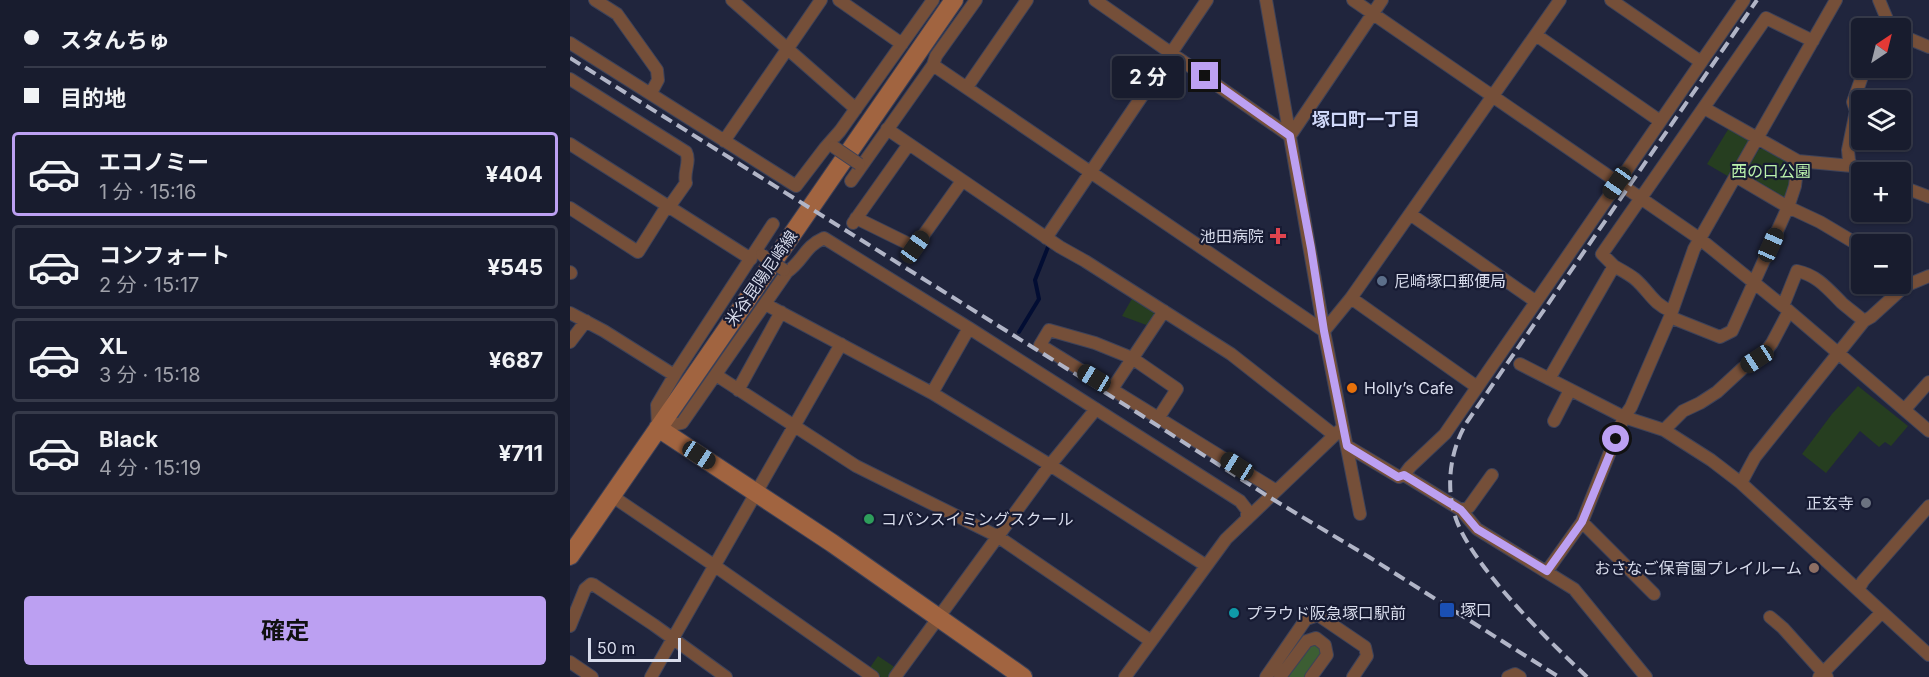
<!DOCTYPE html>
<html lang="ja">
<meta charset="utf-8">
<style>
body{margin:0;font-family:Inter,"Noto Sans JP",sans-serif;background:#25293a;color:#f1f3f6;height:100vh;display:flex;flex-direction:column;font-size:22px;white-space:nowrap}
*{box-sizing:border-box;margin:0}
p{font-size:20px;color:#9fa1aa}
.icon{flex:none;width:33px;height:33px;fill:none;stroke:currentColor;stroke-width:2;stroke-linecap:round;stroke-linejoin:round}
.map{position:relative;flex:1;overflow:hidden}
.sheet{display:flex;flex-direction:column;background:#181c2e;width:570px}
.sheet>*{flex:none}
.hud{display:grid;align-content:center;height:132px;padding:0 24px;background:#181c2e}
.needle{width:39px;rotate:35deg}
.controls{position:absolute;left:1281px;top:18px;display:grid;gap:12px}
.controls a{display:grid;place-items:center;width:60px;height:60px;border-radius:6px;background:#181c2e;box-shadow:0 2px 4px #0004,0 0 0 2px #363a4a;font-size:30px}
.scale{position:absolute;left:18px;bottom:15px;width:93px;box-sizing:border-box;padding-left:6px;border:3px solid #d7dbeb;border-top:0;font-size:16px;line-height:21px;white-space:nowrap;color:#d7dbeb;-webkit-text-stroke:4px #171b33;paint-order:stroke}
.end{position:absolute;width:27px;height:27px;margin:-14px;border:8px solid #bca0f2;background:#111;box-shadow:0 0 0 3px #111}
.from{border-radius:50%}
.bubble{position:absolute;height:42px;border-radius:6px;background:#181c2e;box-shadow:0 2px 4px #0004,0 0 0 2px #363a4a;font-size:20px;font-weight:700;line-height:42px;text-align:center}
.car{position:absolute;width:18px;height:36px;margin:-18px -9px;border-radius:8px;box-shadow:0 0 4px 2px #0007;background:linear-gradient(#222 24%,#8ab4d8 0 40%,#222 0 76%,#8ab4d8 0 86%,#222 0)}
.hud b{display:flex;align-items:center;gap:21px;height:57px;font-size:22px}
.hud b+b{border-top:2px solid #363a4a}
.hud i{width:15px;height:15px;background:#f1f3f6}
ul{padding:0;list-style:none}
li{display:flex;align-items:center;gap:18px;height:84px;margin:0 12px 9px;padding:0 12px;border:3px solid #363a4a;border-radius:6px}
li div{flex:1}
li b{display:block;font-size:22px}
li em{font-style:normal;font-weight:700}
li.on{border-color:#bca0f2}
li>.icon{width:54px;height:54px;stroke-width:1.5}
.button{display:flex;gap:12px;margin-top:auto;padding:12px 24px}
.button a{flex:1;height:69px;border-radius:6px;background:#bca0f2;color:#111;font-size:24px;font-weight:700;line-height:69px;text-align:center}
main{display:flex;flex:1;min-height:0}
.map>svg:first-child{display:block}
.green{fill:#263e20}
.forest{fill:#3c5e33}
.lines{fill:none;stroke-linecap:round;stroke-linejoin:round}
.stream{stroke:#020d33;stroke-width:4}
.street-casing{stroke:#3d4259;stroke-width:14}
.secondary-casing{stroke:#3d4259;stroke-width:20}
.street{stroke:#754f39;stroke-width:12}
.secondary{stroke:#a16440;stroke-width:18}
.rail{stroke:#b1b5c7;stroke-width:4;stroke-dasharray:12 6;stroke-linecap:butt}
.street-bridge-casing{stroke:#3d4259;stroke-width:14;stroke-linecap:butt}
.street-bridge{stroke:#754f39;stroke-width:12}
.route{stroke:#bca0f2;stroke-width:8}
.health-dot{fill:#e0444e;stroke:#171b33;stroke-width:2}
.service-dot{fill:#5c6f8a;stroke:#171b33;stroke-width:2}
.food-dot{fill:#e8710a;stroke:#171b33;stroke-width:2}
.worship-dot{fill:#6b7280;stroke:#171b33;stroke-width:2}
.leisure-dot{fill:#2e9e5b;stroke:#171b33;stroke-width:2}
.education-dot{fill:#8d6e63;stroke:#171b33;stroke-width:2}
.transit-dot{fill:#1a4fb4;stroke:#171b33;stroke-width:2}
.culture-dot{fill:#0f9aa8;stroke:#171b33;stroke-width:2}
.labels{text-anchor:middle;dominant-baseline:central;stroke-width:4.5;stroke-linejoin:round;paint-order:stroke}
.park-label{font-size:16px;fill:#baf1ac;stroke:#171b33}
.poi-label{font-size:16px;fill:#d7dbeb;stroke:#171b33;text-anchor:start}
.street-label{font-size:16px;fill:#d7dbeb;stroke:#171b33}
.neighbourhood-label{font-size:18px;font-weight:bold;fill:#cfd7f8;stroke:#171b33}
</style>
<main>
<section class="sheet">
<div class="hud">
<b><i class="from"></i>スタんちゅ</b>
<b><i></i>目的地</b>
</div>
<ul>
<li class="on"><svg class="icon" aria-label="car" viewBox="0 0 24 24"><path d="M5 17H2v-5l4-1 3-4h7l3 4 3 1v5h-3M9 17h6M6 11h13"/><circle cx="7" cy="17" r="2"/><circle cx="17" cy="17" r="2"/></svg><div><b>エコノミー</b><p>1 分 · 15:16</p></div><em>¥404</em></li>
<li><svg class="icon" aria-label="car" viewBox="0 0 24 24"><path d="M5 17H2v-5l4-1 3-4h7l3 4 3 1v5h-3M9 17h6M6 11h13"/><circle cx="7" cy="17" r="2"/><circle cx="17" cy="17" r="2"/></svg><div><b>コンフォート</b><p>2 分 · 15:17</p></div><em>¥545</em></li>
<li><svg class="icon" aria-label="car" viewBox="0 0 24 24"><path d="M5 17H2v-5l4-1 3-4h7l3 4 3 1v5h-3M9 17h6M6 11h13"/><circle cx="7" cy="17" r="2"/><circle cx="17" cy="17" r="2"/></svg><div><b>XL</b><p>3 分 · 15:18</p></div><em>¥687</em></li>
<li><svg class="icon" aria-label="car" viewBox="0 0 24 24"><path d="M5 17H2v-5l4-1 3-4h7l3 4 3 1v5h-3M9 17h6M6 11h13"/><circle cx="7" cy="17" r="2"/><circle cx="17" cy="17" r="2"/></svg><div><b>Black</b><p>4 分 · 15:19</p></div><em>¥711</em></li>
</ul>
<div class="button"><a>確定</a></div>
</section>
<div class="map">
<svg width="1359" height="677" viewBox="0 0 1359 677">
<rect width="100%" height="100%" fill="#20253d"/>
<path class="green" d="M1159,128l21,13 -19,37 -24,-14z
M1189,149h7l25,14 2,5 -5,29h-4l-39,-21v-4z
M563,297l25,15 -9,14 -27,-10z
M1288,386l50,40 -17,20 -6,-4 -6,5 -19,-16 -34,42 -24,-19 30,-40z
M308,656l18,12 -6,9h-9l-12,-8z"/>
<path class="forest" d="M744,645l6,4v5l-16,23h-16l22,-30z"/>
<g class="lines">
<path class="stream" d="M449,332l20,-33 -4,-19 13,-33"/>
<g class="street-casing">
<path id="street" d="M25,0l22,14 40,56 1,10 -7,13
M162,0l124,109
M269,0l63,44
M525,0l195,136 92,-136
M696,0l58,331 36,183
M783,0l347,239 89,72 140,120
M1041,0l90,62
M1309,0l10,24 4,4
M966,35l124,86
M1330,35l29,12
M0,43l226,143 29,-38 15,-17 93,-131
M363,65l391,266
M0,79l116,73c5,10 -3,20 0,31l-17,24
M397,87l60,-87
M317,129l173,118 25,14 146,93 103,81
M154,141l97,-141
M0,144l181,115
M1228,161l54,5 12,6
M1282,166l-3,-5 -1,-11 8,-39 -3,-9 12,-34
M1167,177l51,30 32,15 42,25
M281,181l82,-116 3,-9 40,-56
M1330,186l29,11
M0,208l68,44 29,-46
M840,214l125,87
M286,218l59,29 47,-66
M283,223l56,-79
M203,224l-96,147 -20,34 1,23 24,-5 105,-151c17,-12 17,-25 37,-34l145,90 271,173 7,9v9
M476,238l161,-238
M1044,266l-12,-12 164,-236 47,23
M0,272l1,1
M781,298l126,89
M195,304l167,89 118,72 155,100
M1213,306l14,-35c20,4 31,18 45,32 7,6 15,12 22,18
M0,313l34,18 70,44
M1100,317l50,20 12,-6 56,-124 7,-21 3,-25 -94,-53
M754,331l27,-33 209,-298
M0,342l16,-21
M950,364l104,53 40,13 47,30 30,23 188,172
M146,375l140,91 141,70 154,105
M979,379l65,-113c7,4 15,8 21,13 14,12 18,25 36,32
M542,389l52,-78
M168,390l43,-78
M362,393l37,-65
M1335,409l24,-27
M589,417l18,-28 -45,-31 -37,-15 -46,-13 -9,15 235,145
M984,421l16,-31
M1094,430l19,-19 17,-8 17,-11 26,-24 20,-13 9,-12 17,-32
M777,446l52,31 5,-2 57,35 16,19 97,60 72,88
M834,475l6,-8 35,-33 299,-434
M1171,483l14,-26 109,-136 7,-4 34,-31 24,-10
M42,496l103,70 158,111
M891,510l8,-3 23,-32
M1012,522l72,72
M977,571l35,-49 42,-105 7,-10 39,-90 24,-68 142,-249
M1288,590l5,-9 66,-75
M1200,617l13,11 44,49
M0,626l15,-37 6,-5 3,1 60,40 72,52
M0,662l22,15
M81,677l190,-333
M325,677l155,-212 46,-56
M555,677l101,-138 114,-109
M696,677l40,-58 12,-4 47,32 2,9 -14,21
M710,677l27,-36 9,-3 9,7 2,10 -16,22
M938,677l7,-3 5,3
M1249,677l63,-65"/>
</g>
<g class="secondary-casing">
<path id="secondary" d="M88,428l174,115 191,134
M0,556l384,-556"/>
</g>
<use href="#street" class="street"/>
<use href="#secondary" class="secondary"/>
<path class="rail" d="M0,58l571,357 128,82 100,60 190,120
M1017,677c-39,-37 -113,-108 -131,-158 -11,-32 -6,-69 11,-97l290,-422"/>
<g class="street-bridge-casing">
<path id="street-bridge" d="M264,147l25,17
M192,255l22,15"/>
</g>
<use href="#street-bridge" class="street-bridge"/>
</g>
<g class="lines">
<path class="route" d="M635,76l85,60 21,112 13,83 23,115 51,31 6,-2 57,35 16,19 70,42 35,-49 34,-83"/>
</g>
<path class="health-dot" d="M705 227h6v6h6v6h-6v6h-6v-6h-6v-6h6z"/>
<circle class="service-dot" cx="812" cy="281" r="6"/>
<circle class="food-dot" cx="782" cy="388" r="6"/>
<circle class="worship-dot" cx="1296" cy="503" r="6"/>
<circle class="leisure-dot" cx="299" cy="519" r="6"/>
<circle class="education-dot" cx="1244" cy="568" r="6"/>
<rect class="transit-dot" x="869" y="602" width="16" height="16" rx="3"/>
<circle class="culture-dot" cx="664" cy="613" r="6"/>
<g class="labels">
<g class="park-label">
<text x="1201" y="171">西の口公園</text>
</g>
<g class="poi-label">
<text x="694" y="236" text-anchor="end">池田病院</text>
<text x="824" y="281">尼崎塚口郵便局</text>
<text x="794" y="388">Holly’s Cafe</text>
<text x="1284" y="503" text-anchor="end">正玄寺</text>
<text x="311" y="519">コパンスイミングスクール</text>
<text x="1232" y="568" text-anchor="end">おさなご保育園プレイルーム</text>
<text x="890" y="610">塚口</text>
<text x="676" y="613">プラウド阪急塚口駅前</text>
</g>
<g class="street-label">
<text transform="translate(191 278) rotate(-55)">米谷昆陽尼崎線</text>
</g>
<g class="neighbourhood-label">
<text x="796" y="119">塚口町一丁目</text>
</g>
</g>
</svg>
<div class="controls">
<a><svg class="needle" viewBox="-14 -14 28 28"><path d="M0-13l5 13h-10z" fill="#e53935"/><path d="M0 13l5-13h-10z" fill="#9fa1aa"/></svg></a>
<a><svg class="icon" aria-label="layers" viewBox="0 0 24 24"><path d="M12 4l9 5-9 5-9-5zM3 14l9 5 9-5"/></svg></a>
<a>+</a>
<a>−</a>
</div>
<div class="scale">50 m</div>
<i class="end from" style="left:1046px;top:439px"></i>
<i class="end" style="left:635px;top:76px"></i>
<div class="bubble" style="left:542px;top:56px;width:72px">2 分</div>
<i class="car" style="left:1047px;top:183px;rotate:215deg"></i>
<i class="car" style="left:1201px;top:245px;rotate:24deg"></i>
<i class="car" style="left:345px;top:247px;rotate:35deg"></i>
<i class="car" style="left:1187px;top:359px;rotate:237deg"></i>
<i class="car" style="left:524px;top:378px;rotate:301deg"></i>
<i class="car" style="left:129px;top:455px;rotate:123deg"></i>
<i class="car" style="left:667px;top:466px;rotate:302deg"></i>
</div>
</main>
